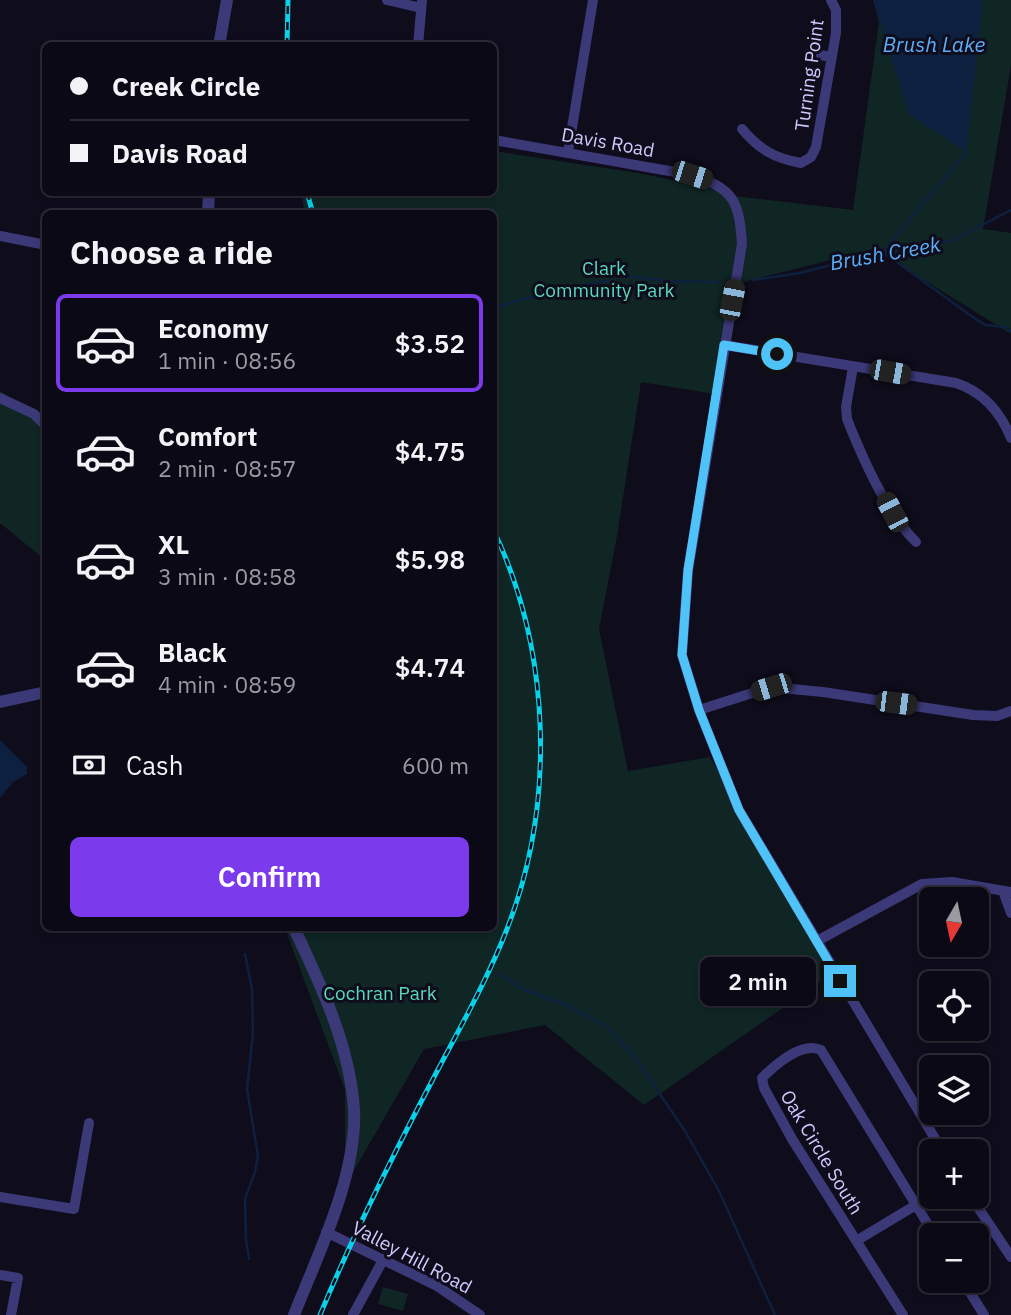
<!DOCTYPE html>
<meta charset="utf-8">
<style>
body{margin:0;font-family:"IBM Plex Sans",sans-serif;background:#14121e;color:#f1f3f6;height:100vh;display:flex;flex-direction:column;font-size:26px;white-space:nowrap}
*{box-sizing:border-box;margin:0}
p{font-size:23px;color:#9a9aa0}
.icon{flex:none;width:38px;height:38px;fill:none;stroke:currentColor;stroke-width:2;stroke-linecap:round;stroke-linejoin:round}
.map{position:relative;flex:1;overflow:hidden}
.drawer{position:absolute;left:42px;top:210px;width:455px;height:721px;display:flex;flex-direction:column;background:#0b0915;border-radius:10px;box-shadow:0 4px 10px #0003,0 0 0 2px #2b2a34}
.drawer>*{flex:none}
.guide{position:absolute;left:42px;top:42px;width:455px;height:154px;border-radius:10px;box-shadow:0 4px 10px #0003,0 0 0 2px #2b2a34;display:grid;align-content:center;height:154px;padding:0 28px;background:#0b0915}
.needle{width:46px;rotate:189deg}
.buttons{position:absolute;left:919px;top:887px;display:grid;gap:14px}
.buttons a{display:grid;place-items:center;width:70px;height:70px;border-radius:10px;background:#0b0915;box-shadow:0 4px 10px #0003,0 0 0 2px #2b2a34;font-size:35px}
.end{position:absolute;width:32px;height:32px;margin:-16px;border:9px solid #4fc3f7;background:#111;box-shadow:0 0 0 4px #111}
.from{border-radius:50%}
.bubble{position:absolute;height:49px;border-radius:10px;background:#0b0915;box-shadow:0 4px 10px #0003,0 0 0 2px #2b2a34;font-size:23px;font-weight:600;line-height:49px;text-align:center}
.car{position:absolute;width:21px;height:42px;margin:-21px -10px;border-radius:9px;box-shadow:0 0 5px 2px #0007;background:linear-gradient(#222 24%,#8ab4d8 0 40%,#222 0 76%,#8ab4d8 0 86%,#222 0)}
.guide b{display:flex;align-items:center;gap:24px;height:66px;font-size:26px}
.guide b+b{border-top:2px solid #2b2a34}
.guide i{width:18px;height:18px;background:#f1f3f6}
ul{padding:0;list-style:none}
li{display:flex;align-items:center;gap:21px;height:98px;margin:0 14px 10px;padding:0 14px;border:4px solid transparent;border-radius:10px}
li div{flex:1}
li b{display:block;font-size:26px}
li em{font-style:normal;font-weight:600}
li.on{border-color:#7c3aed}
li>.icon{width:63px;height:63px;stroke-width:1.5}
h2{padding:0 28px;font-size:32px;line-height:84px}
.pay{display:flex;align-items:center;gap:18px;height:77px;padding:0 28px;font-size:26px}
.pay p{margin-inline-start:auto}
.cta{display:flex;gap:14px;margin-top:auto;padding:14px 28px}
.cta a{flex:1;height:80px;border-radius:10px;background:#7c3aed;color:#fff;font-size:28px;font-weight:600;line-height:80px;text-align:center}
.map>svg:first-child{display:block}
.green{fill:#0f2625}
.water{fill:#0d203f}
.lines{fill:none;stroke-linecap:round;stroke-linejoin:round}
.stream{stroke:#0d203f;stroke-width:2.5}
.minor{stroke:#3c3979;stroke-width:10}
.tertiary{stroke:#3c3979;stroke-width:12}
.rail-casing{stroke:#09d1e9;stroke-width:5}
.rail{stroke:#0f0c1c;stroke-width:2.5;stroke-dasharray:8;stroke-linecap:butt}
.route{stroke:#4fc3f7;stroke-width:9}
.labels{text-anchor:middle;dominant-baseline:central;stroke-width:6;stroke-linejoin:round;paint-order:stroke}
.street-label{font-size:19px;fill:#cfc9fd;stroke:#0f0c1c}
.park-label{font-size:19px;fill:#59d9ba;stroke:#0f0c1c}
.water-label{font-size:21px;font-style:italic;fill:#5baff8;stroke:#0f0c1c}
</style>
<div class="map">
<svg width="1011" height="1315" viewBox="0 0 1011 1315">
<rect width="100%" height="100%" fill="#0f0c1c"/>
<path class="green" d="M873,0h138v66l-28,163 28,4v101l-137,-85 -135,34 3,-39 -21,151 -80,-13 -24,154 -18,93 29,142 82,-14 121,217 -187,131 -99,-80 -121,24 -79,137v-96l-60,-162h209v-714l-189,-1 -4,-20 193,-1v-41l144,22 68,14 20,8 127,15 26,-188z
M0,391l45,30v139l-45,-37z
M383,1287l25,7 -5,17 -25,-7z"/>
<path class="water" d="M873,0h110l-17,152 -57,-38z
M0,740l27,27v7l-14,8 -13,16z"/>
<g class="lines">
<path class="stream" d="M883,252l87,63 15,10 21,2 5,4
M883,252l83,-100
M622,275l44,6 54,1
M753,280l47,-7 96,-25 23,-1 32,-6 60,-31
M496,307l52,-15 62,-12
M245,954l7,35 1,44 -6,56 11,67 -3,16 -10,27 1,41 3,19
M498,973l24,16 42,15 42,22 30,33 49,72 34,60 56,124"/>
<path class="minor" d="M387,0l34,8
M418,46l4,-46
M809,53l22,4
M742,129c18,21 32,29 59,34l10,-6 5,-10 20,-114v-23l-5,-10
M494,140l198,35c42,14 47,26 50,69l-54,327 -6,84 17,55 40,100 204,342
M568,152l25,-152
M0,236l46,9
M724,345l232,38c27,9 44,28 55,55
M853,367l-7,40 1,12c15,38 40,95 69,123
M0,398l34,16 12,12
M699,710l72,-23 52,5 150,23 24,1 14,-5
M1003,891l8,22
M817,941l105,-57 30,-2 59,10
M0,1197l74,12 15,-86
M971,1197l40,60
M326,1232l111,54 43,29
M856,1241l75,-45
M0,1275l18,3 -7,37
M963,1281l21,34
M353,1315l30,-55
M903,1315l-111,-176 -28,-51 -2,-10c13,-13 40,-37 59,-28l114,186"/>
<path class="tertiary" d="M219,46l8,-46
M208,214l1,-22
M0,702l46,-10
M294,928c27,57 56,118 60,182 3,66 -36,144 -60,205"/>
<g class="rail-casing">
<path id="rail" d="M287,46l1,-46
M307,192l6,22
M320,1315c33,-80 72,-158 112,-234 26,-50 55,-100 75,-152 49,-125 44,-277 -13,-398"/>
</g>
<use href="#rail" class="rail"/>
</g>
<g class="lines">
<path class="route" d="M777,354l-53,-9 -36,225 -6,85 17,55 40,100 101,171"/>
</g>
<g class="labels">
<g class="street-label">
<text transform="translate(809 75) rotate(-82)">Turning Point</text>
<text transform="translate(608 142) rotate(10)">Davis Road</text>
<text transform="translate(822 1152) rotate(59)">Oak Circle South</text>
<text transform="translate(412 1257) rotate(28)">Valley Hill Road</text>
</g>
<g class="park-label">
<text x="604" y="268">Clark<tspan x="604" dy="22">Community Park</tspan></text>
<text x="380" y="993">Cochran Park</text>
</g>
<g class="water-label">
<text x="934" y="44">Brush Lake</text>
<text transform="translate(885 253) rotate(-10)">Brush Creek</text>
</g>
</g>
</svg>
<div class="buttons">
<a><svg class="needle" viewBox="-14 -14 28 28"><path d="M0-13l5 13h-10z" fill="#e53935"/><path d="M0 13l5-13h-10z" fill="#9a9aa0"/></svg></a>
<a><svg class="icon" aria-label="locate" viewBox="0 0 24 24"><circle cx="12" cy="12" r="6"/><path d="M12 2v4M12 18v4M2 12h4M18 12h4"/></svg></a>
<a><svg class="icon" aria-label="layers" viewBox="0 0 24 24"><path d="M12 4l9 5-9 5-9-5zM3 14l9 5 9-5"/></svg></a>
<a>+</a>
<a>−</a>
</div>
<i class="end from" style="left:777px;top:354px"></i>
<i class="end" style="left:840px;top:981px"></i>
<div class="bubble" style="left:700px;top:957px;width:116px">2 min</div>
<i class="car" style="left:692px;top:175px;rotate:108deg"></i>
<i class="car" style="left:732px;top:300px;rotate:11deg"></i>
<i class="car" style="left:890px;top:372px;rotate:100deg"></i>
<i class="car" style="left:892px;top:512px;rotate:332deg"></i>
<i class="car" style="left:771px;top:687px;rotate:253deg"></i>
<i class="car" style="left:896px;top:703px;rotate:97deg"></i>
<div class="guide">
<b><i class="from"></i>Creek Circle</b>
<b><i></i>Davis Road</b>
</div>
<section class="drawer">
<h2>Choose a ride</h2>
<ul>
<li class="on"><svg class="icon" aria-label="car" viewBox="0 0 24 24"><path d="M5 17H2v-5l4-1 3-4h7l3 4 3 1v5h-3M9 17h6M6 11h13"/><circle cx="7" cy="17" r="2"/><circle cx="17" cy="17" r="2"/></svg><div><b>Economy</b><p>1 min · 08:56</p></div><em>$3.52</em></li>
<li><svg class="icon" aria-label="car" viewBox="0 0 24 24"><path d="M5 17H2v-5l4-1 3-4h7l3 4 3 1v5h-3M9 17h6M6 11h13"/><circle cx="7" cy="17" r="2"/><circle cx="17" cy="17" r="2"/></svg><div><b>Comfort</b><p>2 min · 08:57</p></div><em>$4.75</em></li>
<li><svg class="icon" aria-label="car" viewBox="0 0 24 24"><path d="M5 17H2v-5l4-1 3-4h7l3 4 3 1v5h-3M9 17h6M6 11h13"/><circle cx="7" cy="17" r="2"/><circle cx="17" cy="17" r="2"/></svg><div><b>XL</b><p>3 min · 08:58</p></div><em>$5.98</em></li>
<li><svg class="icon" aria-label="car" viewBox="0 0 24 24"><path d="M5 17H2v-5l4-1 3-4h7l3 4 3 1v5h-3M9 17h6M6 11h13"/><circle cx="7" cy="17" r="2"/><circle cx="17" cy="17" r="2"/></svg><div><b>Black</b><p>4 min · 08:59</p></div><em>$4.74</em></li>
</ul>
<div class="pay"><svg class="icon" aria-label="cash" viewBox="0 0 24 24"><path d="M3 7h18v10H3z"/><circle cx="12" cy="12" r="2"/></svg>Cash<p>600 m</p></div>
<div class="cta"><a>Confirm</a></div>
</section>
</div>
